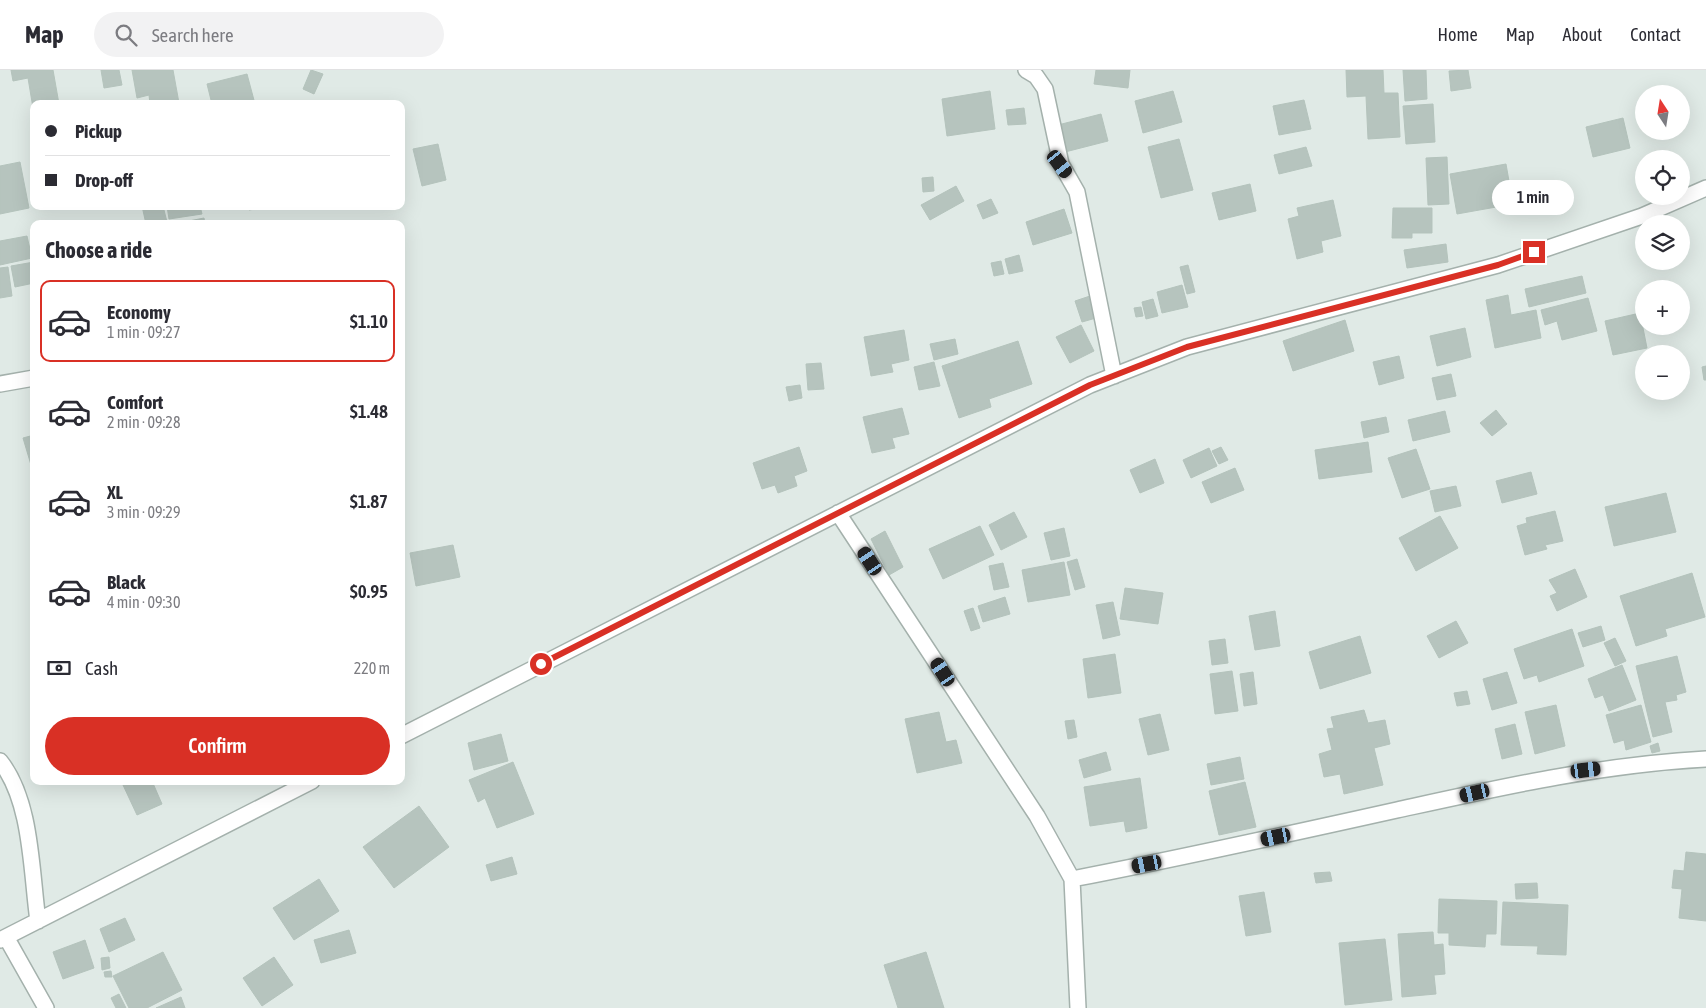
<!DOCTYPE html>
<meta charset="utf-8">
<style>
body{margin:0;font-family:"Asap Condensed",sans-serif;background:#f2f2f3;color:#2b2b33;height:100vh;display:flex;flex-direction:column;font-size:19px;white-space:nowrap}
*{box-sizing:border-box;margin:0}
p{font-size:16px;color:#7c7c81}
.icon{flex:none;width:28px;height:28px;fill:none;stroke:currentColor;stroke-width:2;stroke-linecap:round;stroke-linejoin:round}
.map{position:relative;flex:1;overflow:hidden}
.drawer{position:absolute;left:30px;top:150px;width:375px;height:565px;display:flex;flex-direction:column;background:#fff;border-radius:10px;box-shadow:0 5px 20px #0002}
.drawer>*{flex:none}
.banner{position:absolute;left:30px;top:30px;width:375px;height:110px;border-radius:10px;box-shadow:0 5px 20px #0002;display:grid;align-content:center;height:110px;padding:0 15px;background:#fff}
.needle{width:32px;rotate:348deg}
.controls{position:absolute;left:1635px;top:15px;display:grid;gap:10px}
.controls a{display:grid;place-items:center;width:55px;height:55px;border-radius:50%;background:#fff;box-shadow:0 5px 20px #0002;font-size:25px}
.end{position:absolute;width:22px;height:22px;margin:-11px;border:6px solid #d93025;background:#fff;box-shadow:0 0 0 2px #fff}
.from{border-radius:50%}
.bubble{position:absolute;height:35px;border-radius:18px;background:#fff;box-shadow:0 5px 20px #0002;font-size:16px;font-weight:600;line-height:35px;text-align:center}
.car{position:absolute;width:15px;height:30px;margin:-15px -8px;border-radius:6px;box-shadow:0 0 4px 1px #0007;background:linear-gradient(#222 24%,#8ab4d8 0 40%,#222 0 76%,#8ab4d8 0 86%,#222 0)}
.banner b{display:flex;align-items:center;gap:18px;height:48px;font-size:19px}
.banner b+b{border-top:1px solid #e1e1e2}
.banner i{width:12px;height:12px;background:#2b2b33}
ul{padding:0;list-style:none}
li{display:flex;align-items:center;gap:15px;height:82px;margin:0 10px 8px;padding:0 5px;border:2px solid transparent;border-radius:10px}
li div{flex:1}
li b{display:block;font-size:19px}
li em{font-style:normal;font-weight:600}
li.selected{border-color:#d93025}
li>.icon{width:45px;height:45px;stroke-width:1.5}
h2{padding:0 15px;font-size:22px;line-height:60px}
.pay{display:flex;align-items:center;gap:12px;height:55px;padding:0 15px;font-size:19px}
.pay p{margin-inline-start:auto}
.cta{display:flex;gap:10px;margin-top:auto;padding:10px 15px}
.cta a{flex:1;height:58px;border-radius:30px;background:#d93025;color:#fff;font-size:20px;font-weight:600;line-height:58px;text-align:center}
header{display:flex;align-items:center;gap:30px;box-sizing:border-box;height:70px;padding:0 25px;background:#fff;border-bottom:1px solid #e1e1e2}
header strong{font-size:24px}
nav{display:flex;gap:28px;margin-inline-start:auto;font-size:18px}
.search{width:350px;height:45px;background:#f2f2f3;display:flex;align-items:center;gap:12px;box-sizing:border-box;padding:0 18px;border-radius:28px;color:#7c7c81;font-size:19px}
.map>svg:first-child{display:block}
.building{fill:#b6c4be;stroke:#b4c3bc}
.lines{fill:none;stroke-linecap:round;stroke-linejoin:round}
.minor-casing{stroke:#a4b1ac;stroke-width:18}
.minor{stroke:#fff;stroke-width:15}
.route{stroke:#d93025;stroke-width:6}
</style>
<header>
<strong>Map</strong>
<div class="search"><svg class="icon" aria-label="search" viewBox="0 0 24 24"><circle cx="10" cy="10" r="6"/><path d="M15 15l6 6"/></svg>Search here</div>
<nav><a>Home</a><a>Map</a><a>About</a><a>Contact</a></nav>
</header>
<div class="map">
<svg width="1706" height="938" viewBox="0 0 1706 938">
<rect width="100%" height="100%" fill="#e0eae6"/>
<path class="building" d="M11,0h42l6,34h-25l-1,4 -5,-30 -15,3z
M101,0h18l3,15 -18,3z
M132,0h41l6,33 -29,1 -1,-9 -12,3z
M311,0l12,4 -9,20 -11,-5z
M1096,0h34l-2,18 -34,-4z
M1346,0h37l1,23h14l2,44 -32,2 -2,-43 -19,1z
M1403,0h23l1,29 -22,2z
M1468,0l3,18 -20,3 -2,-20z
M247,4l8,30h-43l-5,-20z
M990,21l5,38 -48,7 -5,-37z
M1173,21l9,31 -39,11 -8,-32z
M1304,30l7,29 -32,6 -6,-29z
M1433,34l2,38 -29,2 -3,-38z
M1024,38l2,16 -18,1 -2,-15z
M1101,44l7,27 -43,11 -7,-27z
M1623,48l7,30 -37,9 -7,-30z
M1179,69l14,51 -32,8 -13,-51z
M438,74l8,36 -24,6 -9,-37z
M1306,77l6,19 -33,8 -5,-19z
M1447,87l2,47 -21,1 -2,-47z
M20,92l9,46 -29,6v-48z
M1506,94l7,40 -56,10 -7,-40z
M933,107l1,14 -11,1 -1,-14z
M1250,114l6,27 -37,9 -7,-27z
M956,116l8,15 -34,19 -9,-15z
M991,129l7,14 -15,6 -6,-14z
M1333,130l8,36 -20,5 2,11 -26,7 -9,-40 11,-3 -2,-8z
M142,136h21l4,16 -21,2z
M167,136h33l2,8 -33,5z
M248,136h25l-24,4z
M1393,138h39v25h-20v5h-20z
M1064,139l8,24 -39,12 -7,-23z
M204,148l1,6h-15l-1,-3z
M27,166l5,22 -32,7v-24z
M1446,174l2,18 -41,6 -3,-18z
M1019,185l4,16 -14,3 -4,-15z
M1001,191l3,13 -10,2 -3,-13z
M34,192v21l-19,4 -4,-21z
M1188,195l7,27 -8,2 -7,-27z
M8,197l4,29 -12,2v-30z
M1582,206l4,17 -57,14 -4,-18z
M1182,215l6,22 -26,6 -5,-21z
M1508,225l3,20 25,-5 5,28 -46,10 -9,-48z
M1090,226l6,22 -14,4 -7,-21z
M1588,228l9,33 -35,9 -5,-19 -12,4 -4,-15z
M1153,229l5,17 -12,3 -4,-17z
M1141,237l2,9 -7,1 -2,-9z
M1640,243l7,35 -34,7 -8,-34z
M1345,250l9,31 -61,20 -10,-30z
M1081,255l13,26 -24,12 -14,-26z
M1465,258l6,29 -34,9 -7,-30z
M904,260l5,30 -18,4 2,8 -22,4 -7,-39z
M955,269l3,15 -24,6 -4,-16z
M1018,271l14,43 -43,15 2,8 -32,11 -17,-52z
M1399,286l5,22 -25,7 -6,-23z
M934,292l6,24 -21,4 -5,-23z
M821,293l3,26 -16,1 -2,-26z
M1706,296v14h-2l-2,-13z
M1451,304l5,22 -19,4 -5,-22z
M800,315l2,13 -13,3 -3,-14z
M902,338l7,26 -17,4 3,10 -23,5 -9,-36z
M1496,340l11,14 -15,12 -12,-13z
M1445,341l5,21 -37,9 -5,-21z
M1386,347l3,15 -25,6 -3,-16z
M34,365v40l-11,-37z
M1368,372l4,30 -53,7 -4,-29z
M799,377l8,24 -13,5 3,10 -19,7 -3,-8 -13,4 -9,-26z
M1221,377l7,13 -9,4 -7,-13z
M1209,378l8,18 -26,12 -8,-18z
M1416,379l14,40 -28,9 -14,-40z
M1155,389l9,24 -24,10 -10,-23z
M1235,398l9,22 -33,13 -9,-21z
M1531,402l6,22 -35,9 -6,-22z
M1456,416l5,20 -26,6 -5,-21z
M1666,423l10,39 -62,14 -9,-39z
M1555,441l8,30 -18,4 2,4 -22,6 -8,-29 10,-3 -1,-5z
M1014,442l13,25 -26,13 -12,-25z
M1440,446l18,32 -42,23 -17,-33z
M980,456l14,29 -51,24 -14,-30z
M1064,458l6,28 -19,4 -7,-27z
M885,461l18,36 -14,8 -18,-36z
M453,475l7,32 -44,9 -6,-33z
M1077,489l8,28 -10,3 -8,-28z
M1064,492l6,33 -42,7 -6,-32z
M1003,493l6,24 -15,3 -5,-24z
M1575,499l12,28 -30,14 -7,-15 7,-3 -8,-13z
M1692,503l13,44 -40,12 2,7 -31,10 -16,-50z
M1125,518l38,5 -5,31 -38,-5z
M1005,527l5,17 -27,8 -5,-16z
M1113,532l7,33 -17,4 -7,-34z
M973,538l7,20 -9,3 -7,-20z
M1275,541l5,35 -25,4 -6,-34z
M1456,551l12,22 -29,15 -12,-22z
M1601,556l4,14 -22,7 -5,-14z
M1572,559l12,37 -45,16 -2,-7 -13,4 -10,-30z
M1360,566l11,37 -51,16 -11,-37z
M1615,568l11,23 -11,5 -11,-23z
M1225,569l3,24 -16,2 -3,-24z
M1115,584l6,39 -33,5 -5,-39z
M1677,586l9,36 -10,3 1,5 -12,2 7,30 -19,5 -17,-71z
M1622,595l14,35 -27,11 -6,-16 -8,3 -7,-19z
M1232,601l6,40 -23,3 -5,-40z
M1253,602l4,32 -13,2 -4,-32z
M1507,602l10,31 -25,7 -9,-31z
M1467,621l3,13 -13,2 -3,-13z
M1556,635l9,41 -30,8 -10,-42z
M1641,635l10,37 -25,8 -2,-10 -10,3 -8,-28z
M1364,640l4,13 17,-3 5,24 -16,4 9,37 -39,9 -4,-20 -16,3 -5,-23 13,-4 -5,-21 7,-1 -3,-11z
M939,642l7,30 10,-2 6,23 -45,10 -12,-54z
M1160,644l9,36 -21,5 -9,-36z
M1074,650l3,17 -9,2 -3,-18z
M1515,654l7,30 -20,5 -7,-30z
M501,664l7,27 -34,9 -6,-27z
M1658,673l2,8 -8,2 -2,-7z
M1106,682l5,18 -27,8 -5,-18z
M1240,687l4,22 -33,6 -4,-21z
M513,692l21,52 -37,14 -12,-30 -7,4 -9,-22z
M1140,708l7,50 -21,4 -2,-11 -34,5 -6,-39z
M132,711h20l10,23 -25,11 -14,-30z
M1245,712l11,45 -37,8 -10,-44z
M419,736l30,41 -55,41 -31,-41z
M1686,782l20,2v67l-27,-3 3,-29 -10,-1 2,-18 10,1z
M512,787l5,17 -26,7 -5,-16z
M1330,802l2,9 -16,2 -2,-10z
M319,809l20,32 -45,29 -21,-32z
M1537,813l1,15 -22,1 -1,-15z
M1264,822l7,40 -25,4 -7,-40z
M1439,829l58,2 -1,33h-10l-1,13 -36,-2v-12h-11z
M1503,832l65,3 -2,50 -29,-1 1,-8 -37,-1z
M125,848l10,22 -26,12 -9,-23z
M349,860l7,23 -35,10 -7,-23z
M1433,862l1,13 9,-1 2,30 -11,1 2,19 -34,3 -4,-63z
M1385,869l7,61 -47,5 -6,-62z
M85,870l9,28 -31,11 -10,-27z
M163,882l19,38 -35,18h-18l-16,-32z
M926,882l18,56h-46l-14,-43z
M109,887l1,11 -8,2 -1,-12z
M274,887l19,28 -31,21 -19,-28z
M111,901l1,6h-7l-1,-5z
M119,924l7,14h-10l-5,-10z
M181,927l4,11h-29z"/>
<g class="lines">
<g class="minor-casing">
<path id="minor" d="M1026,0l10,6 9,13 16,75 16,28 37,184
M0,314l34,-6
M838,443l199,303 35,63 6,129
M401,666l689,-351 97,-38 311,-82 144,-49 64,-28
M0,691c32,40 31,110 38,160
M1072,809c109,-21 217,-45 325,-69 105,-23 201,-45 309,-51
M6,867l40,71
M0,870l312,-159"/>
</g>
<use href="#minor" class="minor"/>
</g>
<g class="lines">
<path class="route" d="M541,594l549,-279 97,-38 311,-82 36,-13"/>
</g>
</svg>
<div class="controls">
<a><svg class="needle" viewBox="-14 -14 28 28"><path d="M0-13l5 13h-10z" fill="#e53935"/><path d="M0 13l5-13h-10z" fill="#7c7c81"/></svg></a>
<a><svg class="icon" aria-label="locate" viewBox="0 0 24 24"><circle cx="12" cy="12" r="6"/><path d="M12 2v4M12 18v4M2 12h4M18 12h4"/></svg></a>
<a><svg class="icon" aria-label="layers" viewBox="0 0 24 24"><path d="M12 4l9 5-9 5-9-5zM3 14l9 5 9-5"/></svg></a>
<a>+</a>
<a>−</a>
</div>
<i class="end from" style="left:541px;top:594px"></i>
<i class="end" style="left:1534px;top:182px"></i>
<div class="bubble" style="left:1492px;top:110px;width:82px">1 min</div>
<i class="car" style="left:1060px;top:94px;rotate:143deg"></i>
<i class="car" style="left:870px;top:491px;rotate:327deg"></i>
<i class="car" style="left:943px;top:602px;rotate:327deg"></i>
<i class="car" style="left:1586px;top:700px;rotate:83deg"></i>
<i class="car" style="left:1475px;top:723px;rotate:257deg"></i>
<i class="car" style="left:1276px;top:767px;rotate:258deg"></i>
<i class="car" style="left:1147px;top:794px;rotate:259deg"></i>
<div class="banner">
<b><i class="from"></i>Pickup</b>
<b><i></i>Drop-off</b>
</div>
<section class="drawer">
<h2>Choose a ride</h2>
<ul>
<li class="selected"><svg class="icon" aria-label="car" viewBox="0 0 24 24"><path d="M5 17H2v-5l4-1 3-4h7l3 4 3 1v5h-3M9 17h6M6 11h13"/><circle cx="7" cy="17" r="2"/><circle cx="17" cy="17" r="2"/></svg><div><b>Economy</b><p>1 min · 09:27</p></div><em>$1.10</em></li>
<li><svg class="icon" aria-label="car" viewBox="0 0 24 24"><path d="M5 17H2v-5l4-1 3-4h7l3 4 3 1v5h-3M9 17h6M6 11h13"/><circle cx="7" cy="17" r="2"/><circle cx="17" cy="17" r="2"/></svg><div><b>Comfort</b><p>2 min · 09:28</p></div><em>$1.48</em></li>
<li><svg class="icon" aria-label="car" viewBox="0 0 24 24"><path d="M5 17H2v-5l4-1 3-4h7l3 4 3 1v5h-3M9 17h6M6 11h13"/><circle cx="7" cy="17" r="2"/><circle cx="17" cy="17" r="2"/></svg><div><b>XL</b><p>3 min · 09:29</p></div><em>$1.87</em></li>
<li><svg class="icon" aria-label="car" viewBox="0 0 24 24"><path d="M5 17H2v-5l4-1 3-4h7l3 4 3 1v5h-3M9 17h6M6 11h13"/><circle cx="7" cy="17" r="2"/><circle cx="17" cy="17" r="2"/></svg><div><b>Black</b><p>4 min · 09:30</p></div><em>$0.95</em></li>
</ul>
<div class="pay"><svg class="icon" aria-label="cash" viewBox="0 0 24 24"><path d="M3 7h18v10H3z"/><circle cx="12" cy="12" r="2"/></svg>Cash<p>220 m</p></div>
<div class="cta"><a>Confirm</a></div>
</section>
</div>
